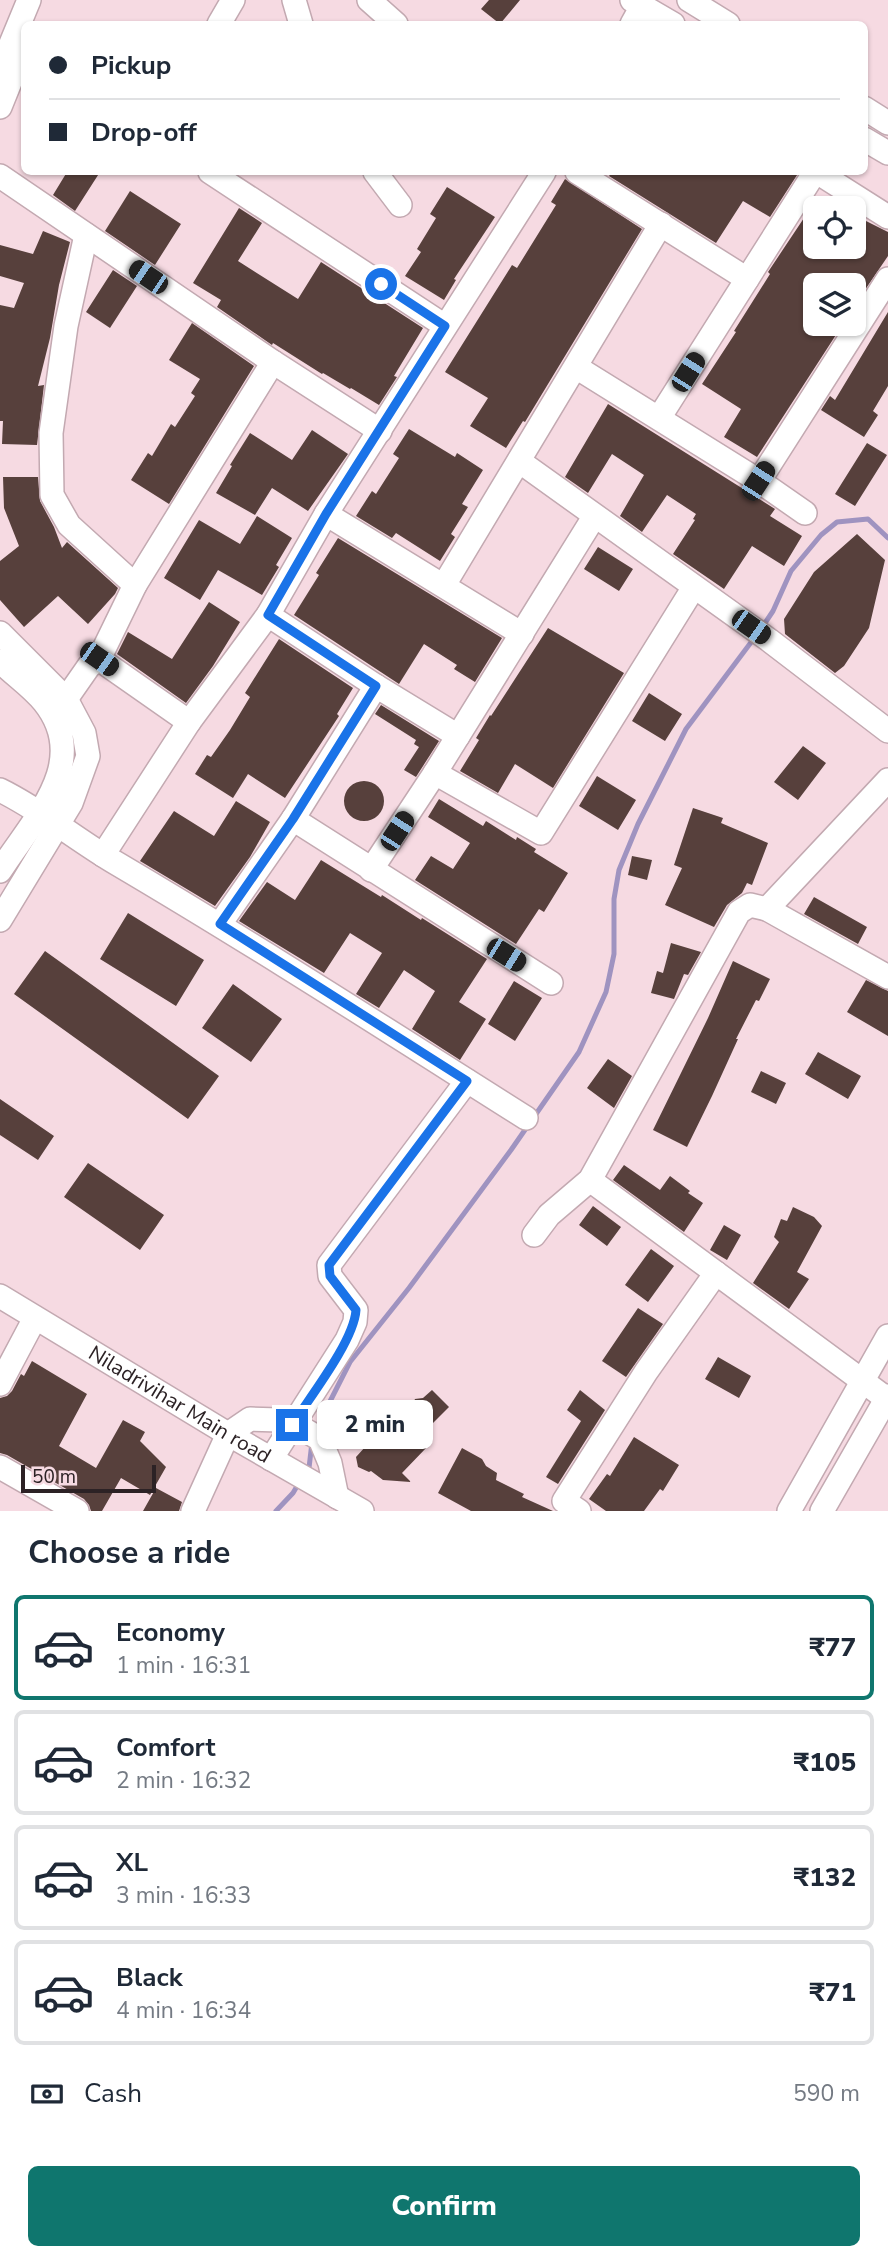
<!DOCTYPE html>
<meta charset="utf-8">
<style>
body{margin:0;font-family:"Nunito Sans",sans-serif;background:#f2f2f3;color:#1f2937;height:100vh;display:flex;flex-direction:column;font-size:26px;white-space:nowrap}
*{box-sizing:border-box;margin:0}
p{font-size:23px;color:#747a83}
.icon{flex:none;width:38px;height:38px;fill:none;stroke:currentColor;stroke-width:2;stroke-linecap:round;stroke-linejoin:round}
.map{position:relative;height:1511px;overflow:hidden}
.details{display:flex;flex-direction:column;background:#fff;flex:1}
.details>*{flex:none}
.top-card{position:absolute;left:21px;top:21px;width:847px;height:154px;border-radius:10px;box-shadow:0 2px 5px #0004;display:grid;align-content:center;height:154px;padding:0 28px;background:#fff}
.controls{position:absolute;left:803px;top:196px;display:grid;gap:14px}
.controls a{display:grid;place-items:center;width:63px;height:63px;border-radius:10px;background:#fff;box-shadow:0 2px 5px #0004;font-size:35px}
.scale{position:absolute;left:21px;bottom:18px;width:135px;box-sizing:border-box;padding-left:7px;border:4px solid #2c2225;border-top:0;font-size:19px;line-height:24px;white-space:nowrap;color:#2c2225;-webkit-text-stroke:5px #f6dae2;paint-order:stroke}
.end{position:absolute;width:32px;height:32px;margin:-16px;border:9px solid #1a73e8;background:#fff;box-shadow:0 0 0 4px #fff}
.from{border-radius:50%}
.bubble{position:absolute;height:49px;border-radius:10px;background:#fff;box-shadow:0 2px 5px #0004;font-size:23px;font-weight:800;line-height:49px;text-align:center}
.car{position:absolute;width:21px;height:42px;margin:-21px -10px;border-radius:9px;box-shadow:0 0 5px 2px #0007;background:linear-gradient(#222 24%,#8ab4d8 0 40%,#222 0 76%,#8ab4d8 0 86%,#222 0)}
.top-card b{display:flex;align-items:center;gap:24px;height:66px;font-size:26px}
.top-card b+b{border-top:2px solid #e0e1e3}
.top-card i{width:18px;height:18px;background:#1f2937}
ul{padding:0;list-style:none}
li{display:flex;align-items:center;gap:21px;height:105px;margin:0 14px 10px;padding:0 14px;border:4px solid #e0e1e3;border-radius:10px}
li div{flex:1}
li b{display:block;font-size:26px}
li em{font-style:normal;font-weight:800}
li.selected{border-color:#0f766e}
li>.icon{width:63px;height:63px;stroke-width:1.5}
h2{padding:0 28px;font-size:32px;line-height:84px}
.pay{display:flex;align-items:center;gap:18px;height:77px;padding:0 28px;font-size:26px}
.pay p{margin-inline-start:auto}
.primary-button{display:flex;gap:14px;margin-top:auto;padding:14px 28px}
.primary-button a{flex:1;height:80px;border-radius:10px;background:#0f766e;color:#fff;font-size:28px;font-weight:800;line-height:80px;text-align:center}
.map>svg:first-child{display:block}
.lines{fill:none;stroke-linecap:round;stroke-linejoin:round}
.stream{stroke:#9f93c0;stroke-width:5}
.building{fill:#57403c}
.minor-casing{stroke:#c3a9b1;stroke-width:26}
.minor{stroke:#fff;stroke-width:23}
.route{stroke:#1a73e8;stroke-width:9}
.labels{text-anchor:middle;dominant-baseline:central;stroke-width:7;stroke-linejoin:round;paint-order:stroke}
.street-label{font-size:21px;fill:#2c2225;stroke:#f6dae2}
</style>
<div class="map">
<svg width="888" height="1511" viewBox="0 0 888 1511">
<rect width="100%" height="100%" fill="#f6dae2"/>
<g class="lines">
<path class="stream" d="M761,629l12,-18 18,-40 30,-36 16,-13 31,-3 20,19
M316,1429l34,-67 59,-74 102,-138 68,-98 27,-60 8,-38v-55l5,-29 19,-46 48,-95 69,-92
M306,1473l3,-5 3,-26
M276,1511l17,-18 7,-12"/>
</g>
<path class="building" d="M489,0h31l-20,24 -19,-15z
M67,172h33l-25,39 -22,-16z
M612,172h187l-29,45 -27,-16 -27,42 -107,-67z
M565,179l77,50 -117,193 -2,-1 -17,27 -36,-22 18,-28 -43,-26 67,-107 5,3 39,-63 -5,-3z
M447,187l48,30 -41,62 2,1 -12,20 -39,-24 16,-24 -4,-3 19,-31 -6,-4z
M130,191l51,33 -26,41 -50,-34z
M816,200v47h38v-32l34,17v24l-34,50v-21h-38v39h27l-86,133 -33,-20 17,-28 -39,-25 34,-52 -2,-1 36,-57 -2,-2z
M239,208l23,15 -24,38 60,38 23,-37 102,66 -29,48 3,1 -18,28 -28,-17 -1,1 -27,-16 -1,1 -49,-31 -1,2 -55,-38 4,-7 -28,-17z
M43,231l27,11 -11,43 -9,53 -12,48 6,-1 -7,60 -35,-1 1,-23h-3v-116l14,3 10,-25 -24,-7v-31l33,9z
M113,270l24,16 -27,42 -24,-16z
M888,312v74l-15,25 5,4 -14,22 -43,-27 9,-14 5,4z
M192,323l62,43 -85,138 -38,-24 17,-27 4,3 19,-32 4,3 20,-31 -4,-3 9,-14 -31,-19z
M608,404l167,105 -5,7 32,20 -18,30 -32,-20 -28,43 -51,-35 22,-34 -2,-1 3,-5 -29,-19 -25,37 -22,-16 24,-41 -32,-21 -24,39 -23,-16z
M409,429l46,28 2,-4 26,17 -21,34 6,3 -17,27 4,3 -15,24 -44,-28 -4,5 -36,-22 16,-25 4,3 23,-36 -6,-4z
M312,430l36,24 -40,57 -36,-23 -17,27 -39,-22 16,-27 -2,-1 20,-32 42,27z
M867,443l20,12 -32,51 -20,-12z
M3,477h35l2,24 14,26 8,21 5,-6 51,46 -3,6 -27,30 -30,-28 -34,31 -24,-27v-39l19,-15 -15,-38z
M257,516l35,22 -16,27 3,2 -17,28 -44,-25 -18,30 -36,-22 35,-58 41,24z
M857,534l28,26 -16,68 -25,38 -9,7 -50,-39 -1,-15 30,-47z
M338,538l164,100 -27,44 -21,-13 3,-4 -33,-21 -25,40 -105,-69 25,-40 -3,-2z
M598,547l35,22 -14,22 -35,-22z
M209,602l31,20 -27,44 -27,37 -69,-49 11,-22 44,27z
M548,628l76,45 -71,115 -38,-24 -17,29 -38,-22 19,-31 -3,-2 14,-23 1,1z
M279,639l74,49 -16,26 2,2 -54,82 -37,-24 -15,24 -38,-24 12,-19 4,2 19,-27 20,-33 -5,-4z
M649,693l33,21 -17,27 -33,-20z
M381,705l58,36 -23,36 -12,-7 15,-23 -5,-3 2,-4 -41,-26z
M803,746l23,17 -28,37 -24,-18z
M597,776l39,24 -18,30 -39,-24z
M344 801a20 20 0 1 1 40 0a20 20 0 1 1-40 0Z
M439,799l44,27 3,-5 30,19 1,-3 19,12 -2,3 34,21 -24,39 -5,-3 -23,35 -101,-64 16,-24 22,13 17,-26 -42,-26z
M236,801l34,21 -20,35 -35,49 -75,-45 34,-50 40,25z
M693,808l30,10 -2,5 47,20 -16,42 -5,-2 -5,10 -15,12 -13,22 -49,-22 17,-37 -8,-3z
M632,856l20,4 -5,20 -19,-5z
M321,860l60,37 1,-2 39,25 1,-2 65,41 -28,43 27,17 -26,41 -48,-31 23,-38 -31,-21 -25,38 -23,-14 26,-41 -32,-20 -26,40 -85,-52 28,-39 28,18z
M814,897l53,30 -9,17 -54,-30z
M128,913l76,47 -28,46 -76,-47z
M671,943l30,9 -13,23 -4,-1 -10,25 -23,-6 6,-22 6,2z
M45,951l174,125 -31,43 -174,-125z
M733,961l37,18 -11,22 -3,-1 -20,39h2l-26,57 -25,51 -34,-17 55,-112z
M866,980l22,11v45l-41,-24z
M514,981l28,17 -27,43 -27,-17z
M233,984l49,35 -31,43 -49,-34z
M818,1052l43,24 -13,23 -43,-25z
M608,1059l24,17 -18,32 -27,-20z
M761,1071l25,12 -10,21 -25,-12z
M0,1099l54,37 -16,24 -38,-25z
M88,1163l76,52 -24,35 -76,-53z
M624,1165l36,25 10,-14 20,15 -2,2 15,10 -19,29 -71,-52z
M593,1206l28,21 -14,19 -28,-21z
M793,1207l21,10 8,9 -25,46 12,7 -20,30 -36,-26 26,-41 -5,-5 7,-18 6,2z
M724,1225l17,10 -14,25 -17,-10z
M651,1249l23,17 -26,36 -23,-17z
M638,1308l25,16 -37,53 -24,-16z
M718,1357l33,19 -12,22 -34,-19z
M32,1361l55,33 -28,52 37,22 27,-48 22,12 -5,9 26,26 -16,28 -29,-17 -19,33h-11l-2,-6 -5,-6 -77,-44 -7,-2v-55l7,-2 5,-5 9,-17 3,2z
M432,1390l17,17 -31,31 9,9 -25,26 9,9 -28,-2 -12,-9 -2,1 -11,-5 -2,-10 39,-43 9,9 11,-24 8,-1z
M580,1390l25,20 -47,74 -12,-7 35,-56 -14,-11z
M634,1437l45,28 -16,26 -3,-2 -16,22h-38l-17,-12 18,-25 3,2z
M462,1448l20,11 4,7 11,7 -1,7 28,14 -2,3 31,14h-82l-33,-18z
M156,1488l26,14 -3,9h-36z"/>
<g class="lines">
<g class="minor-casing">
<g id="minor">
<path d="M294,0l7,24"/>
<path d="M369,0l27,24"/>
<path d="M632,0l41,24"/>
<path d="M689,0l39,24"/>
<path d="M219,24l14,-24"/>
<path d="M632,24l10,-18"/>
<path d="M0,70l29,-70"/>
<path d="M0,107l21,-52"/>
<path d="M864,108l24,15"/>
<path d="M864,139l24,14"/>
<path d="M210,172l235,154"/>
<path d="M375,172l25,33"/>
<path d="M577,172l170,107"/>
<path d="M817,172l71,45"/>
<path d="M0,176l273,186 107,69"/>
<path d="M86,235l-20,91 -15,107 1,62 17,30 66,60"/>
<path d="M576,367l183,114 46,32"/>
<path d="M659,418l156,-246"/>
<path d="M519,461l250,179 119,91"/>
<path d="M759,481l129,-202"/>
<path d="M326,514l196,120"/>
<path d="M444,585l217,-361"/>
<path d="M268,615l108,71 82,50"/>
<path d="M0,633l66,66 18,34 4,23 -17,47 -71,117"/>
<path d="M99,659l90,63"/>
<path d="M0,661c14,14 32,26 44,41 49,61 -12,118 -44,169"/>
<path d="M66,699l23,-33 10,-7 36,-74 138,-223"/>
<path d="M435,773l106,60 153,-246"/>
<path d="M0,790c41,20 77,50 116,73 139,82 274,169 410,255"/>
<path d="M293,819l258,164"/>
<path d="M103,855l86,-133 79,-107 58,-101 218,-342"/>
<path d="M371,870l64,-97 159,-256"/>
<path d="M767,909l121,-129"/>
<path d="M220,924l73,-105 83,-133"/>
<path d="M590,1180l297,219"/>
<path d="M534,1235l15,-20 41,-35 149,-268 11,-7 17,4 121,68"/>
<path id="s1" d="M0,1296l228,138 134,77"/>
<path d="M0,1384l35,-66"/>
<path d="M271,1459l76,-119 8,-18 1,-12 -26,-34 -1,-11 138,-184"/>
<path d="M0,1467l77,44"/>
<path d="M193,1511l35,-77 22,-15 29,1 24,9 17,10 10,24 7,34"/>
<path d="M579,1511l-15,-10 82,-129 70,-99"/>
<path d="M789,1511l99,-175"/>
<path d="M822,1511l66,-115"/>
</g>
</g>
<use href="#minor" class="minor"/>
</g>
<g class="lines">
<path class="route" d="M292,1425c18,-28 62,-84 64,-115l-26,-34 -1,-11 138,-184 -247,-157 73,-105 83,-133 -108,-71 58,-101 119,-188 -64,-42"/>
</g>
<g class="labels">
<g class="street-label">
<text stroke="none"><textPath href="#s1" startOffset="210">Niladrivihar Main road</textPath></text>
</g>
</g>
</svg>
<div class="controls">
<a><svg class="icon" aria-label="locate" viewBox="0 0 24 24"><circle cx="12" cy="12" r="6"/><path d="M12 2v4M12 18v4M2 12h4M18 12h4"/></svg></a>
<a><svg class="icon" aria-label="layers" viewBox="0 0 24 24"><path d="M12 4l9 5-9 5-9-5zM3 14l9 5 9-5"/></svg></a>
</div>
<div class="scale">50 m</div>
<i class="end from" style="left:381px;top:284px"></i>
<i class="end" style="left:292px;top:1425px"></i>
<div class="bubble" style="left:317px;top:1400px;width:116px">2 min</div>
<i class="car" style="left:148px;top:277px;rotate:304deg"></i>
<i class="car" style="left:688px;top:372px;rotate:32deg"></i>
<i class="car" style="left:758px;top:481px;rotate:33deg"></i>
<i class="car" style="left:751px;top:627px;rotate:125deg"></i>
<i class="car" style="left:99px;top:659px;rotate:125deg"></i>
<i class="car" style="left:397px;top:831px;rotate:33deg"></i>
<i class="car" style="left:506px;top:955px;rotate:122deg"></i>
<div class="top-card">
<b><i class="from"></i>Pickup</b>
<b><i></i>Drop-off</b>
</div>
</div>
<section class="details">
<h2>Choose a ride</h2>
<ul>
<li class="selected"><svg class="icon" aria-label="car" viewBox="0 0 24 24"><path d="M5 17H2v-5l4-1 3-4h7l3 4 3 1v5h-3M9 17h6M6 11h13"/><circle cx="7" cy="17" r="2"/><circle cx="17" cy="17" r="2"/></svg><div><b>Economy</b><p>1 min · 16:31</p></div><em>₹77</em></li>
<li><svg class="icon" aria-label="car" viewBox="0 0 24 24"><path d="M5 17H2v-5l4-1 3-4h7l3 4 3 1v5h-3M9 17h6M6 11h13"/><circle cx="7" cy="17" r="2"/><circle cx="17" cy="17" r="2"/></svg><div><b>Comfort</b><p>2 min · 16:32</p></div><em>₹105</em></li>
<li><svg class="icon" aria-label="car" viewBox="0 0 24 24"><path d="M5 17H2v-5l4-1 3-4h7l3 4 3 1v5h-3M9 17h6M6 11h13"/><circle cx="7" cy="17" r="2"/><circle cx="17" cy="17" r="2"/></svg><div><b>XL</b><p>3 min · 16:33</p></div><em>₹132</em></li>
<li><svg class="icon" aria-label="car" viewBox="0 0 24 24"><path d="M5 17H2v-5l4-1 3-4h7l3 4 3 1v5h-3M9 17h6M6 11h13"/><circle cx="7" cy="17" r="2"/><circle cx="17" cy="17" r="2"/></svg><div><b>Black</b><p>4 min · 16:34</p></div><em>₹71</em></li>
</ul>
<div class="pay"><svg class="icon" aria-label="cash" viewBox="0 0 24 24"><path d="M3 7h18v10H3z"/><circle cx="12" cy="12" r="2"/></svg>Cash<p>590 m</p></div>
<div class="primary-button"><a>Confirm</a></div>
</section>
